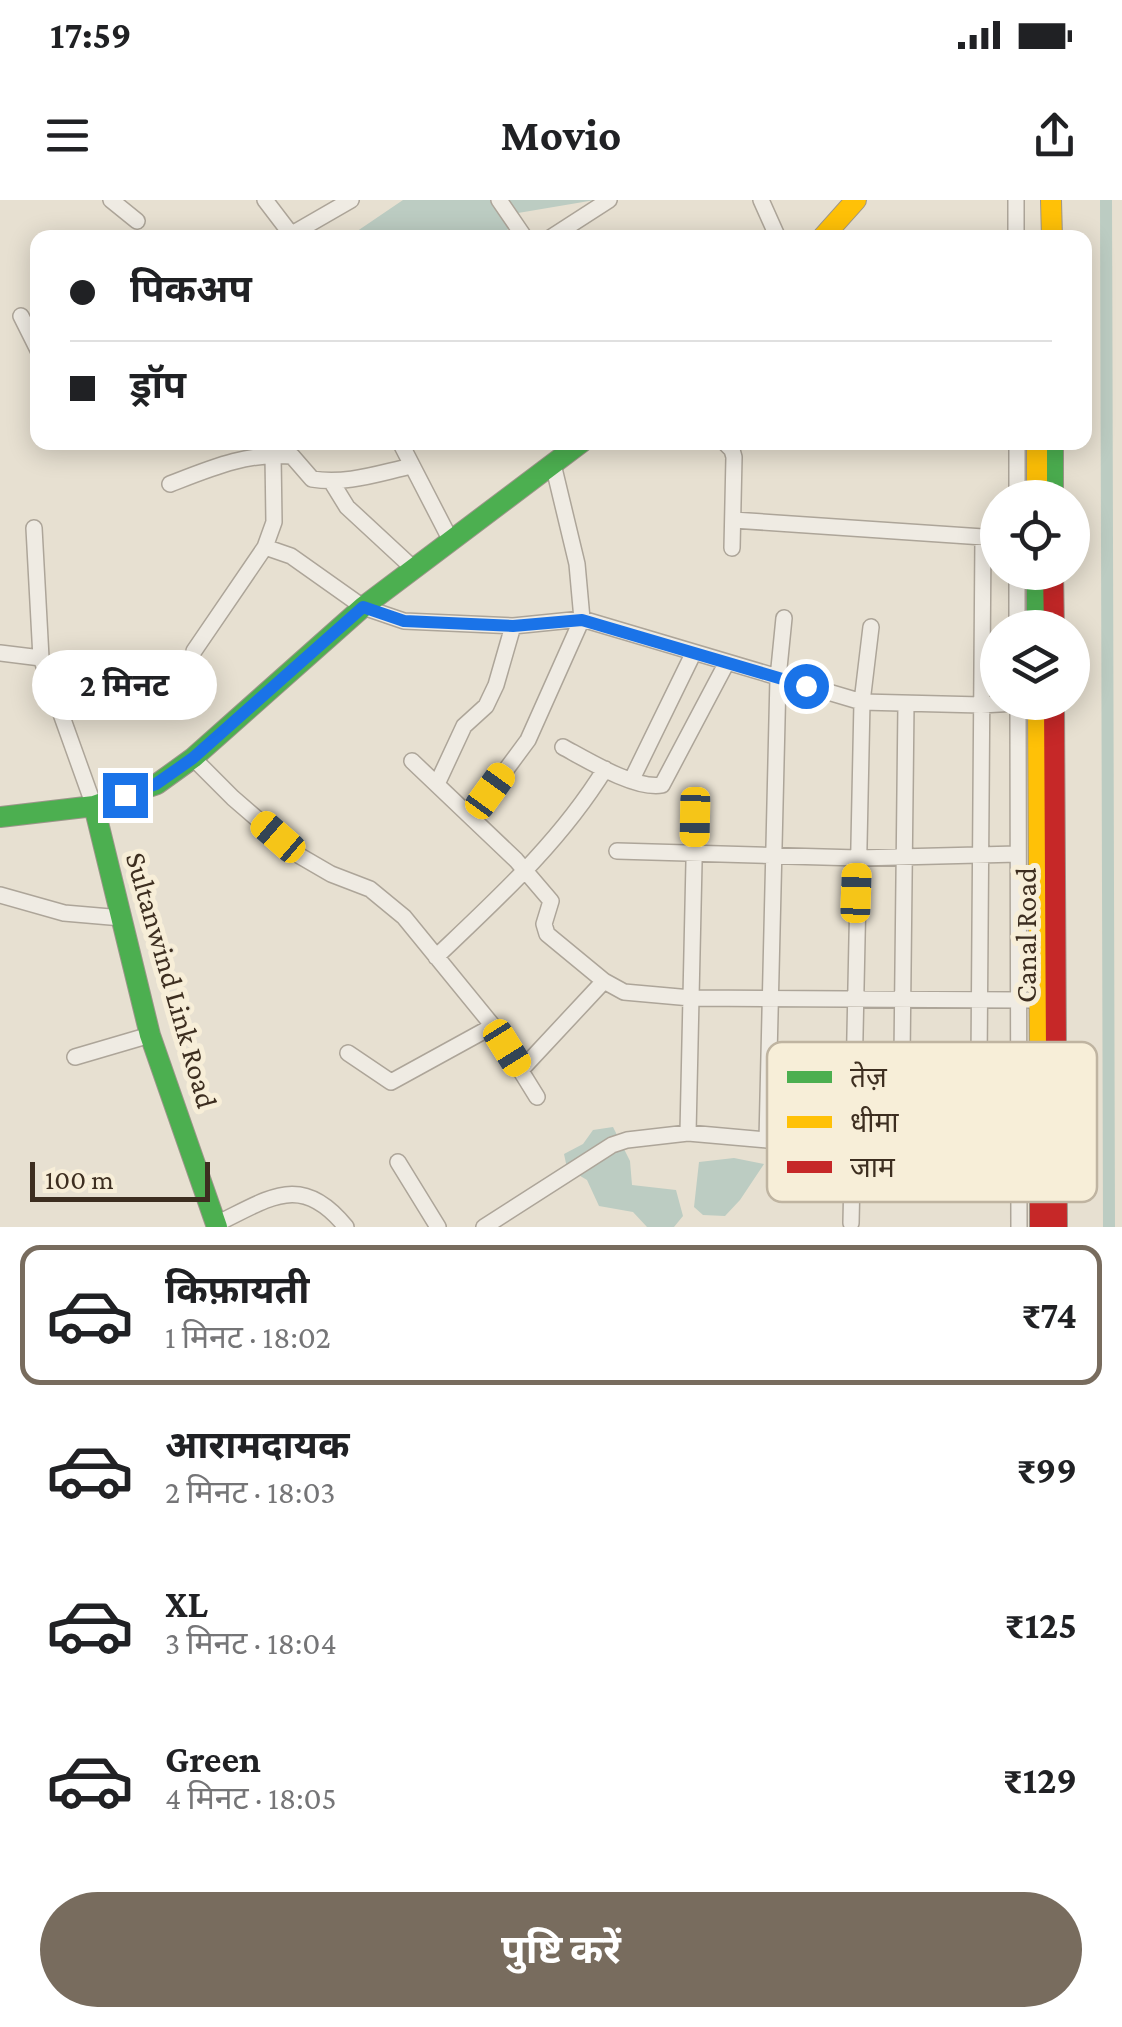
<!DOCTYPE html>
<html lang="hi">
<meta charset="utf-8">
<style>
body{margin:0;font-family:"Crimson Pro","Noto Sans Devanagari",serif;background:#f2f2f2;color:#202124;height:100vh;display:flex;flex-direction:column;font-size:38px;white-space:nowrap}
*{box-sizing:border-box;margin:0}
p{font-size:32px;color:#757577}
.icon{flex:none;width:55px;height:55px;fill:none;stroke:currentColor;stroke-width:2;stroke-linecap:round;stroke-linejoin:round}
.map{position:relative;height:1027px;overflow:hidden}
.sheet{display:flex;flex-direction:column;background:#fff;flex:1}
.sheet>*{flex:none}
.guide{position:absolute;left:30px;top:30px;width:1062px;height:220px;border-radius:20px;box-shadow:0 5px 25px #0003;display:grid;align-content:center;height:220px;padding:0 40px;background:#fff}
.tools{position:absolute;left:980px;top:280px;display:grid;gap:20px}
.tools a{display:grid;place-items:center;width:110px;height:110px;border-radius:50%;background:#fff;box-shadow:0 5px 25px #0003;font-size:50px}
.scale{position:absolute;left:30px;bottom:25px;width:180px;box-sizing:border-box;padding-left:10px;border:5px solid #3d2e20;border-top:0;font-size:28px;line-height:35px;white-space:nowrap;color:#3d2e20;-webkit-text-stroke:8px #f7eed8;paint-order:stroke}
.end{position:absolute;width:45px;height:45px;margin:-22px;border:12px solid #1a73e8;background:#fff;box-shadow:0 0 0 5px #fff}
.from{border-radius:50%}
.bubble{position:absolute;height:70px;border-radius:35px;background:#fff;box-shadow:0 5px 25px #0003;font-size:32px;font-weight:700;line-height:70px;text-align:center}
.car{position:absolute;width:30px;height:60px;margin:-30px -15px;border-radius:12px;box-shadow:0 0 8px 2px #0007;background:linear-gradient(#f5c518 24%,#345 0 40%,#f5c518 0 76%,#345 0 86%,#f5c518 0)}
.guide b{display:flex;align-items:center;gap:35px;height:95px;font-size:38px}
.guide b+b{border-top:2px solid #e0e0e0}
.guide i{width:25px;height:25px;background:#202124}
ul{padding:18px 0 0;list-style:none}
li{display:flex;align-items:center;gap:30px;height:140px;margin:0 20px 15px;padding:0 20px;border:5px solid transparent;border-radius:20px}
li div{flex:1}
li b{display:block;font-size:38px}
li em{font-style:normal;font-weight:700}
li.active{border-color:#786c5e}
li>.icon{width:90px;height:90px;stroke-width:1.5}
.action{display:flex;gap:20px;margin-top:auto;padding:20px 40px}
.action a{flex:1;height:115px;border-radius:60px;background:#786c5e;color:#fff;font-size:40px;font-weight:700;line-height:115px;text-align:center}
.status{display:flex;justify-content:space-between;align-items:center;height:70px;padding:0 50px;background:#fff;direction:ltr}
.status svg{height:28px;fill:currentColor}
header{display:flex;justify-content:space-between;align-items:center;height:130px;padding:0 40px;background:#fff;font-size:45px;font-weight:700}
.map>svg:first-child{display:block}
.water{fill:#bcccc2}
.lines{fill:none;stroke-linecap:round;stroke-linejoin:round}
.canal{stroke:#bcccc2;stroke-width:12}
.street-casing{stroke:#ada599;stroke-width:18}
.fast-casing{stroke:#9c958a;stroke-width:22}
.slow-casing{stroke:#9c958a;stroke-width:22}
.jam-casing{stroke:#9c958a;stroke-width:22}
.street{stroke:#efebe3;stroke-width:15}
.fast{stroke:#4caf50;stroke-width:20}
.slow{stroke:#ffc107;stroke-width:20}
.jam{stroke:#c62828;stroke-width:20}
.route{stroke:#1a73e8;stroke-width:12}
.labels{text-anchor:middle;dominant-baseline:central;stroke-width:10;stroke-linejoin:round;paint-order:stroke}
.street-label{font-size:30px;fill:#3d2e20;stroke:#f7eed8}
.key{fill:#f7eed8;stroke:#bfb4a1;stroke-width:2.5}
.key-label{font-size:28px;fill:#3d2e20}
</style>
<div class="status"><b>17:59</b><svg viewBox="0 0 49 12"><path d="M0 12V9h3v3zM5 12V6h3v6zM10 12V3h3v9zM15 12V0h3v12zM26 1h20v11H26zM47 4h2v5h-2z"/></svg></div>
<header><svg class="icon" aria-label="menu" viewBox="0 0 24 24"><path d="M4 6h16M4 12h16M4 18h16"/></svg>Movio<svg class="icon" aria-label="share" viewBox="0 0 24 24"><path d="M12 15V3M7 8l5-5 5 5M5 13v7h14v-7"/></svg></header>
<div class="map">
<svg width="1122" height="1027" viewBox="0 0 1122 1027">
<rect width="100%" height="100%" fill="#e7e0d1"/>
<path class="water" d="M403,0h192l-77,13 -15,24 -156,1z
M613,927l17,34 2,24 44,5 7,26 -9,11h-27l-14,-15 -34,-6 -12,-26 -20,-12 -3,-14 19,-10 10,-14z
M734,958l30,6 -24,36 -15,16 -22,-1 -9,-8 5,-45z"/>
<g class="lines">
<path class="canal" d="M1106,0l3,1027"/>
<g class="street-casing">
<path id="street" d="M111,0l26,21
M265,0l29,38
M499,0l26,38
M761,0l17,38
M1016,0v38
M292,34l59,-34
M550,38l59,-38
M21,116l17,34
M400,242l51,99
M724,242l8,8 2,7 -2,91
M1017,242v56
M331,281l16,26 67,62
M170,284c41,-16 78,-32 122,-28l20,23c34,6 67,-6 100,-13
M733,320l265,18
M34,328l7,130 53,148
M265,347l26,9 72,51 41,14 109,5 69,-7 280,83 119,3 54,-3
M1017,372v56
M194,451l71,-104 9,-25 -1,-67
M0,453l41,5
M1018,502l1,525
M563,547c24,13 73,43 99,38l64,-121
M193,558l40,40 67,58 31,18 39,15 34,28 89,109 44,71
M412,561l104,99 35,41 -7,23 3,10 57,47
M632,579l61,-125
M437,584l27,-58 22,-20 10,-21 17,-59
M471,617l57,-77 54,-121 -5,-55 -24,-100
M617,651l241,7 160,-4
M0,695l64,18 58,5
M436,757c62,-59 124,-115 169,-188
M348,853l43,29 102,-56
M75,857l75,-22
M979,864l4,-527
M521,870l83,-89 20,11 67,6 348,2
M688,933l7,-316
M767,940l11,-462 6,-60
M901,945l5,-441
M398,962l40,65
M851,1023l11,-521 9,-75
M216,1024c53,-25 85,-53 130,3
M484,1027l128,-82 15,-5 61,-7 79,7 85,-1 49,6h118"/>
</g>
<g class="fast-casing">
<path id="fast" d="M1053,242v56
M1037,372v56
M94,606l56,229 67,192
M0,617l94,-11 63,-22 36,-26 170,-151 219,-165"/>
</g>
<g class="slow-casing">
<path id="slow" d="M1051,0l1,38
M822,38l34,-38
M1037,242v56
M1038,502l2,397"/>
</g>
<g class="jam-casing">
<path id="jam" d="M1053,372l1,56
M1054,502l3,525
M1040,899v128"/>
</g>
<use href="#street" class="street"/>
<use href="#fast" class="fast"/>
<use href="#slow" class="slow"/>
<use href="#jam" class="jam"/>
</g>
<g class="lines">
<path class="route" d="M125,595l31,-11 37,-26 170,-151 41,14 109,5 69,-6 224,66"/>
</g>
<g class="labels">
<g class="street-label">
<text transform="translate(1025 735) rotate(-90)">Canal Road</text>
<text transform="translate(172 780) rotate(74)">Sultanwind Link Road</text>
</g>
</g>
<rect x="767" y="842" width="330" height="160" rx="15" class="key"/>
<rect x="787" y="871" width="45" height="12" fill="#4caf50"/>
<rect x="787" y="916" width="45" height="12" fill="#ffc107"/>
<rect x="787" y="961" width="45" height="12" fill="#c62828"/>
<g class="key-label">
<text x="850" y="887">तेज़</text>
<text x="850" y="932">धीमा</text>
<text x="850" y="977">जाम</text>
</g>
</svg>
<div class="tools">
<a><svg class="icon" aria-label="locate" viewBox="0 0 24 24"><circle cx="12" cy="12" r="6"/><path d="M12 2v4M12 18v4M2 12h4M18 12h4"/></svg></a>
<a><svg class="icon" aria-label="layers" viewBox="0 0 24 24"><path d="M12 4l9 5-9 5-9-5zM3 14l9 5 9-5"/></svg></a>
</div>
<div class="scale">100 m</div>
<i class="end from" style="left:806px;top:486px"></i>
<i class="end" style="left:125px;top:595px"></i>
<div class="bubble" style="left:32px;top:450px;width:185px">2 मिनट</div>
<i class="car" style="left:490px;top:591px;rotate:36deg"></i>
<i class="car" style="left:695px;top:617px;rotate:181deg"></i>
<i class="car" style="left:278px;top:637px;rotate:311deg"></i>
<i class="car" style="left:856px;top:693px;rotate:2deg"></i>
<i class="car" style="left:507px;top:848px;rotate:148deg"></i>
<div class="guide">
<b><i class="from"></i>पिकअप</b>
<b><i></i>ड्रॉप</b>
</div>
</div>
<section class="sheet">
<ul>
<li class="active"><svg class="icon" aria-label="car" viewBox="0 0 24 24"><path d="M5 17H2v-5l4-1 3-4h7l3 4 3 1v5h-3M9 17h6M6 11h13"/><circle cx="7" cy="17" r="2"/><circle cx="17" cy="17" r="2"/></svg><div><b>किफ़ायती</b><p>1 मिनट · 18:02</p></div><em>₹74</em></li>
<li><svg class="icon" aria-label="car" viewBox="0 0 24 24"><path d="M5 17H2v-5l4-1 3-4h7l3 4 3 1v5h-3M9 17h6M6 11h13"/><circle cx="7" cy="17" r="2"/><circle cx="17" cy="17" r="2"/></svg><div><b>आरामदायक</b><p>2 मिनट · 18:03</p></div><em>₹99</em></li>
<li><svg class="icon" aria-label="car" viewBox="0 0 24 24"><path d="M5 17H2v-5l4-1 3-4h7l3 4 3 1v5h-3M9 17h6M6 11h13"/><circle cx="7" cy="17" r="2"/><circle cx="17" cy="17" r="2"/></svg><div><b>XL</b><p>3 मिनट · 18:04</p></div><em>₹125</em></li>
<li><svg class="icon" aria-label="car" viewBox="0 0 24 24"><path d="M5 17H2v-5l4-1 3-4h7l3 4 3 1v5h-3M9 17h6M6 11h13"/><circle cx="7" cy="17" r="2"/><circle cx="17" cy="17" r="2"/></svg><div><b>Green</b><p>4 मिनट · 18:05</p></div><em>₹129</em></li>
</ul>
<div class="action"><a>पुष्टि करें</a></div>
</section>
